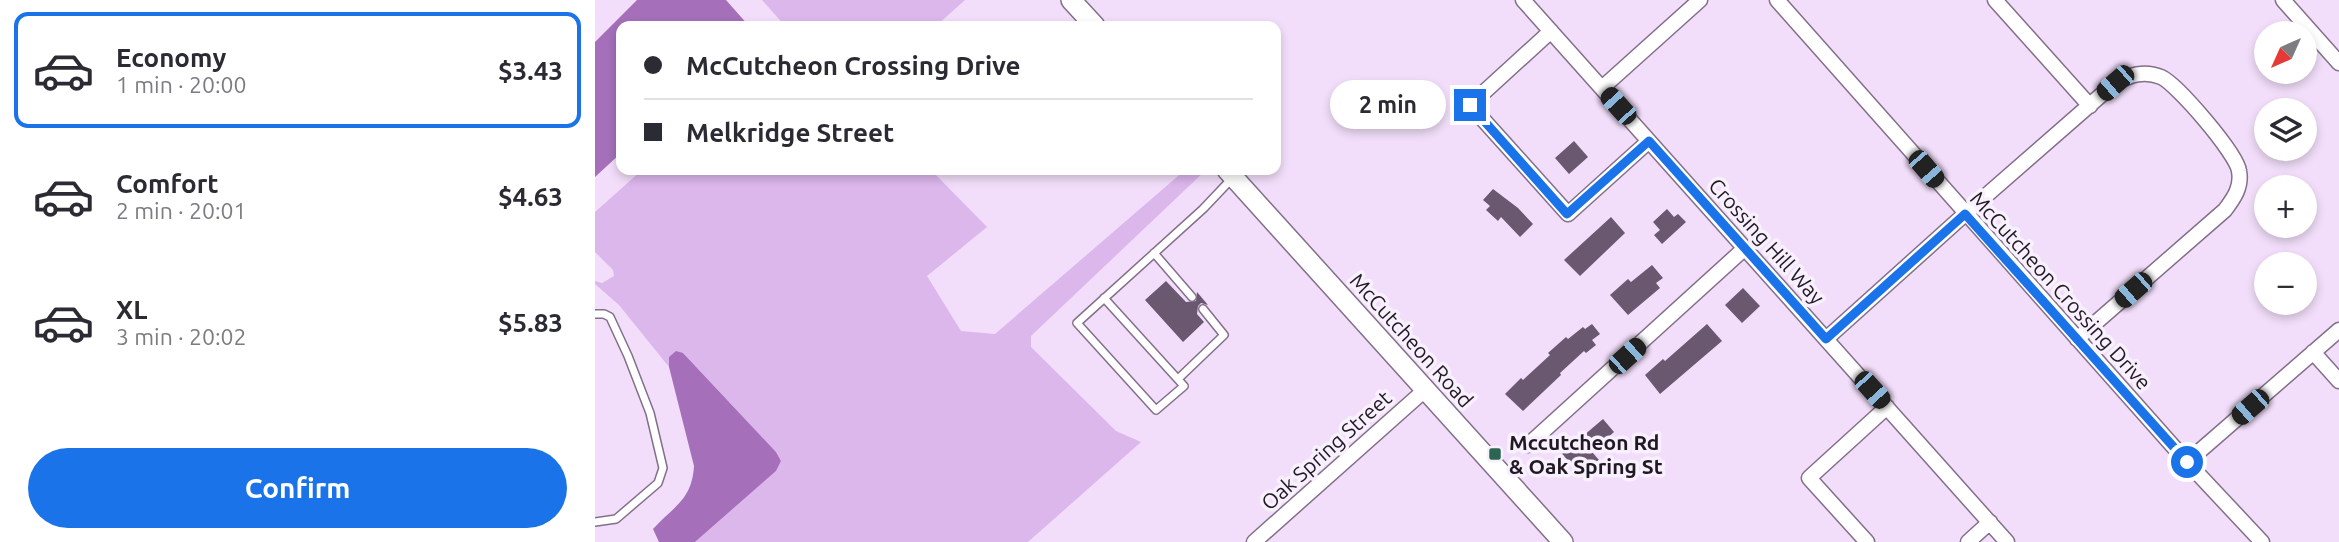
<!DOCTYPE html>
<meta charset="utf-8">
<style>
body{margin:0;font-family:Ubuntu,sans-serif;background:#f7f7f7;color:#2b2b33;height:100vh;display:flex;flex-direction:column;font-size:26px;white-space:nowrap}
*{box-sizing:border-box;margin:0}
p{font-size:23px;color:#7c7c81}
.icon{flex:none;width:38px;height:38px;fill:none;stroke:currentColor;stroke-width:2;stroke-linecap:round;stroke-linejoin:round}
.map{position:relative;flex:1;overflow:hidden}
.drawer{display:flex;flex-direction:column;background:#fff;width:595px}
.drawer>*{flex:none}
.banner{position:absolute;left:21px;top:21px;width:665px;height:154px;border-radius:14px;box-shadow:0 4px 10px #0003;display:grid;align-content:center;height:154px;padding:0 28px;background:#fff}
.needle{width:46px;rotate:225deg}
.controls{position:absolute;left:1659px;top:21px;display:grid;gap:14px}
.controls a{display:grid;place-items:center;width:63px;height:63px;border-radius:50%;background:#fff;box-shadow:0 4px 10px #0003;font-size:35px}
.end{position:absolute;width:32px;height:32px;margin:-16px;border:9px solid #1a73e8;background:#fff;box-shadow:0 0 0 4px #fff}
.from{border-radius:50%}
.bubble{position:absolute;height:49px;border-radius:24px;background:#fff;box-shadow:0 4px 10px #0003;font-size:23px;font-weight:700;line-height:49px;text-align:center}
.car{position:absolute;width:21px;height:42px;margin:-21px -10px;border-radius:9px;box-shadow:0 0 5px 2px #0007;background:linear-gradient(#222 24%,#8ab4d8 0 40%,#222 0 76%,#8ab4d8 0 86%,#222 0)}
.banner b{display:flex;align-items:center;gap:24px;height:66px;font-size:26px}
.banner b+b{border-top:2px solid #e1e1e2}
.banner i{width:18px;height:18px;background:#2b2b33}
ul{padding:12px 0 0;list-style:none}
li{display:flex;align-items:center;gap:21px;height:116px;margin:0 14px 10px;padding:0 14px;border:4px solid transparent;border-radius:14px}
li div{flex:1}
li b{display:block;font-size:26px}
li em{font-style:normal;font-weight:700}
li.current{border-color:#1a73e8}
li>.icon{width:63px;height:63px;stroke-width:1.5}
.primary-button{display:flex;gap:14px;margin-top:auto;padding:14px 28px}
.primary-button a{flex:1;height:80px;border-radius:42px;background:#1a73e8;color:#fff;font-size:28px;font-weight:700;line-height:80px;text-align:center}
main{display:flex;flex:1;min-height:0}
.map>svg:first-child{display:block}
.green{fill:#dcb7ec}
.water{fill:#a56fba}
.building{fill:#695870}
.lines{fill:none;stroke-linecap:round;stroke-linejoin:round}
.lane-casing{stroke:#827089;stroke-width:10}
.street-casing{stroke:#827089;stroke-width:17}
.secondary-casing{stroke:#827089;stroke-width:22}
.lane{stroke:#fff;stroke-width:7}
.street{stroke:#fff;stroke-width:14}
.secondary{stroke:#fff;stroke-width:19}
.route{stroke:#1a73e8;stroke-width:9}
.poi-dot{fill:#2b6650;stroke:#f8f0fc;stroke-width:2.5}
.labels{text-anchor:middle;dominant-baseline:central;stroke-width:7;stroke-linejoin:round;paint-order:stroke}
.street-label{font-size:21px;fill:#201923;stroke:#f8f0fc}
.poi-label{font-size:21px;font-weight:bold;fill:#201923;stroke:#f8f0fc;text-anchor:start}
</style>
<main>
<section class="drawer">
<ul>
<li class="current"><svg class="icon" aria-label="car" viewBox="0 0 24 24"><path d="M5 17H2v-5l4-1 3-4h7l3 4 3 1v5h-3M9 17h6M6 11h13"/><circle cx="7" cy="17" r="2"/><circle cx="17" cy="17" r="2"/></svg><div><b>Economy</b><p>1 min · 20:00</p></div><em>$3.43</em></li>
<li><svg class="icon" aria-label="car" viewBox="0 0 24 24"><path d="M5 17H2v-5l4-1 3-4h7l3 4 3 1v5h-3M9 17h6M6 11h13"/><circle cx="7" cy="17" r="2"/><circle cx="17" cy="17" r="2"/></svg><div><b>Comfort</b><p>2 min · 20:01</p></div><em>$4.63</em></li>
<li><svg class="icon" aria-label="car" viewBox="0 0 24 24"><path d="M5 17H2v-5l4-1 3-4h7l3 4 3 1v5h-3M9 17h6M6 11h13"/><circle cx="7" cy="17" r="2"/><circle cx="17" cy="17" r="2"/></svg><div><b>XL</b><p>3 min · 20:02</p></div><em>$5.83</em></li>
</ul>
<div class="primary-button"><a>Confirm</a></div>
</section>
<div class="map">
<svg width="1744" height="542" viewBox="0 0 1744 542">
<rect width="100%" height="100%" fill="#f2defa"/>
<path class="green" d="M167,0h203l-29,26h-151z
M47,170h289l56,57 -60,49 34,55 34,3 190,-164h21l-175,166v11l85,84 25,11 -113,100h-333l81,-71 5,-10 -5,-9 -93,-99 -14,4v10l-50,-62 -24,-21v-3l7,2 12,-7 -1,-6 -18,-18v-40z"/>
<path class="water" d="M42,0h89l23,26h-128v127l-26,24v-135z
M81,351l7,2 93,99 5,9 -5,10 -81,71h-36l-6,-13c21,-23 39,-29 41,-63l-25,-99v-10z"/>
<path class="building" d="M979,141l14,16 -19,17 -14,-16z
M898,189l25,19 15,16 -13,13 -19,-20 -3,4 -12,-11 4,-4 -7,-6z
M1072,209l7,8 4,-3 8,8 -24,22 -8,-9 6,-5 -7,-8z
M1016,217l14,16 -45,43 -16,-16z
M1057,265l11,13 -7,5 4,5 -32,27 -18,-20 18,-16 3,3z
M571,281l20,21 10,-1 1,-9 11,13 -7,-2 -3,3 -1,8 7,8 -21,20 -38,-42z
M1148,288l17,18 -18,17 -17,-18z
M997,324l8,10 -8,6 4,5 -10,8 -2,-2 -24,22 1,2 -38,36 -18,-17 16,-16 2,2 27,-25 -2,-2 18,-16 2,2 15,-12 2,2z
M1112,324l15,17 -62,53 -15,-19 18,-16 2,2z
M1008,419l11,13 -22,20 7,8 -17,15 -20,-21z"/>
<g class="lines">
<g class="lane-casing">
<path id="lane" d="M559,253l38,44
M509,298l80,88 -28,24 -79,-87 126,-114 37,-39
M0,314h9l6,3 18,39 22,57 13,55 -5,15 -42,36 -21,3
M583,379l46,-44 -21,-26"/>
</g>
<g class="street-casing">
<path id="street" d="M928,0l484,542
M1182,0l410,462 75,80
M1400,0l95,106
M1688,0l56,63
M956,31l-81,74 98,109 81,-73
M1007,88l98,-88
M1231,339l139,-125 150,-131c15,-8 29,-13 46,-6 16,7 76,77 78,94 3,16 -5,27 -14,39l-148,129
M1718,352l26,29
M933,445l217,-197
M1592,462l152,-132
M659,542l172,-153
M1272,542l-58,-64 78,-71
M1373,542l22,-20"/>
</g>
<g class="secondary-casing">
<path id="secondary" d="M476,0l24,26
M632,170l336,372"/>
</g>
<use href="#lane" class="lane"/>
<use href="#street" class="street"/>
<use href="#secondary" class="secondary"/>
</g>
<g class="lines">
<path class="route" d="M875,105l97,109 82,-73 177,198 139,-125 222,248"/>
</g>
<rect class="poi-dot" x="893" y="447" width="14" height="14" rx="3.5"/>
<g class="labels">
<g class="street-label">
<text transform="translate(1172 241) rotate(48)">Crossing Hill Way</text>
<text transform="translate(1466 290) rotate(48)">McCutcheon Crossing Drive</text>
<text transform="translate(817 340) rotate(48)">McCutcheon Road</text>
<text transform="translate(731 450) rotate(-42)">Oak Spring Street</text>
</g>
<g class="poi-label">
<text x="914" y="442">Mccutcheon Rd<tspan x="914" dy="24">&amp; Oak Spring St</tspan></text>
</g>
</g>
</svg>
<div class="controls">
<a><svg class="needle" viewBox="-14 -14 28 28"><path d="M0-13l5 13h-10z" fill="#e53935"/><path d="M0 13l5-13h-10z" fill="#7c7c81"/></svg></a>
<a><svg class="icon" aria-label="layers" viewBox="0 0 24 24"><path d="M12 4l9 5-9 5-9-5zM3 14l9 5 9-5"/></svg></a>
<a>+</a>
<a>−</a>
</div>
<i class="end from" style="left:1592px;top:462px"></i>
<i class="end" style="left:875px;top:105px"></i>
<div class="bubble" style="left:735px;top:80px;width:116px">2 min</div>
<i class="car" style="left:1520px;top:83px;rotate:229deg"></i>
<i class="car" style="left:1023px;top:106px;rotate:318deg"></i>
<i class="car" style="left:1331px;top:169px;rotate:139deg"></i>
<i class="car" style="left:1538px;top:290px;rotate:229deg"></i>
<i class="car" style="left:1032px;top:356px;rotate:48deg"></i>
<i class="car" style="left:1277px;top:390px;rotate:138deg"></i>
<i class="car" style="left:1655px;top:407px;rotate:229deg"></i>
<div class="banner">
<b><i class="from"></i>McCutcheon Crossing Drive</b>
<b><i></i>Melkridge Street</b>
</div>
</div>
</main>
